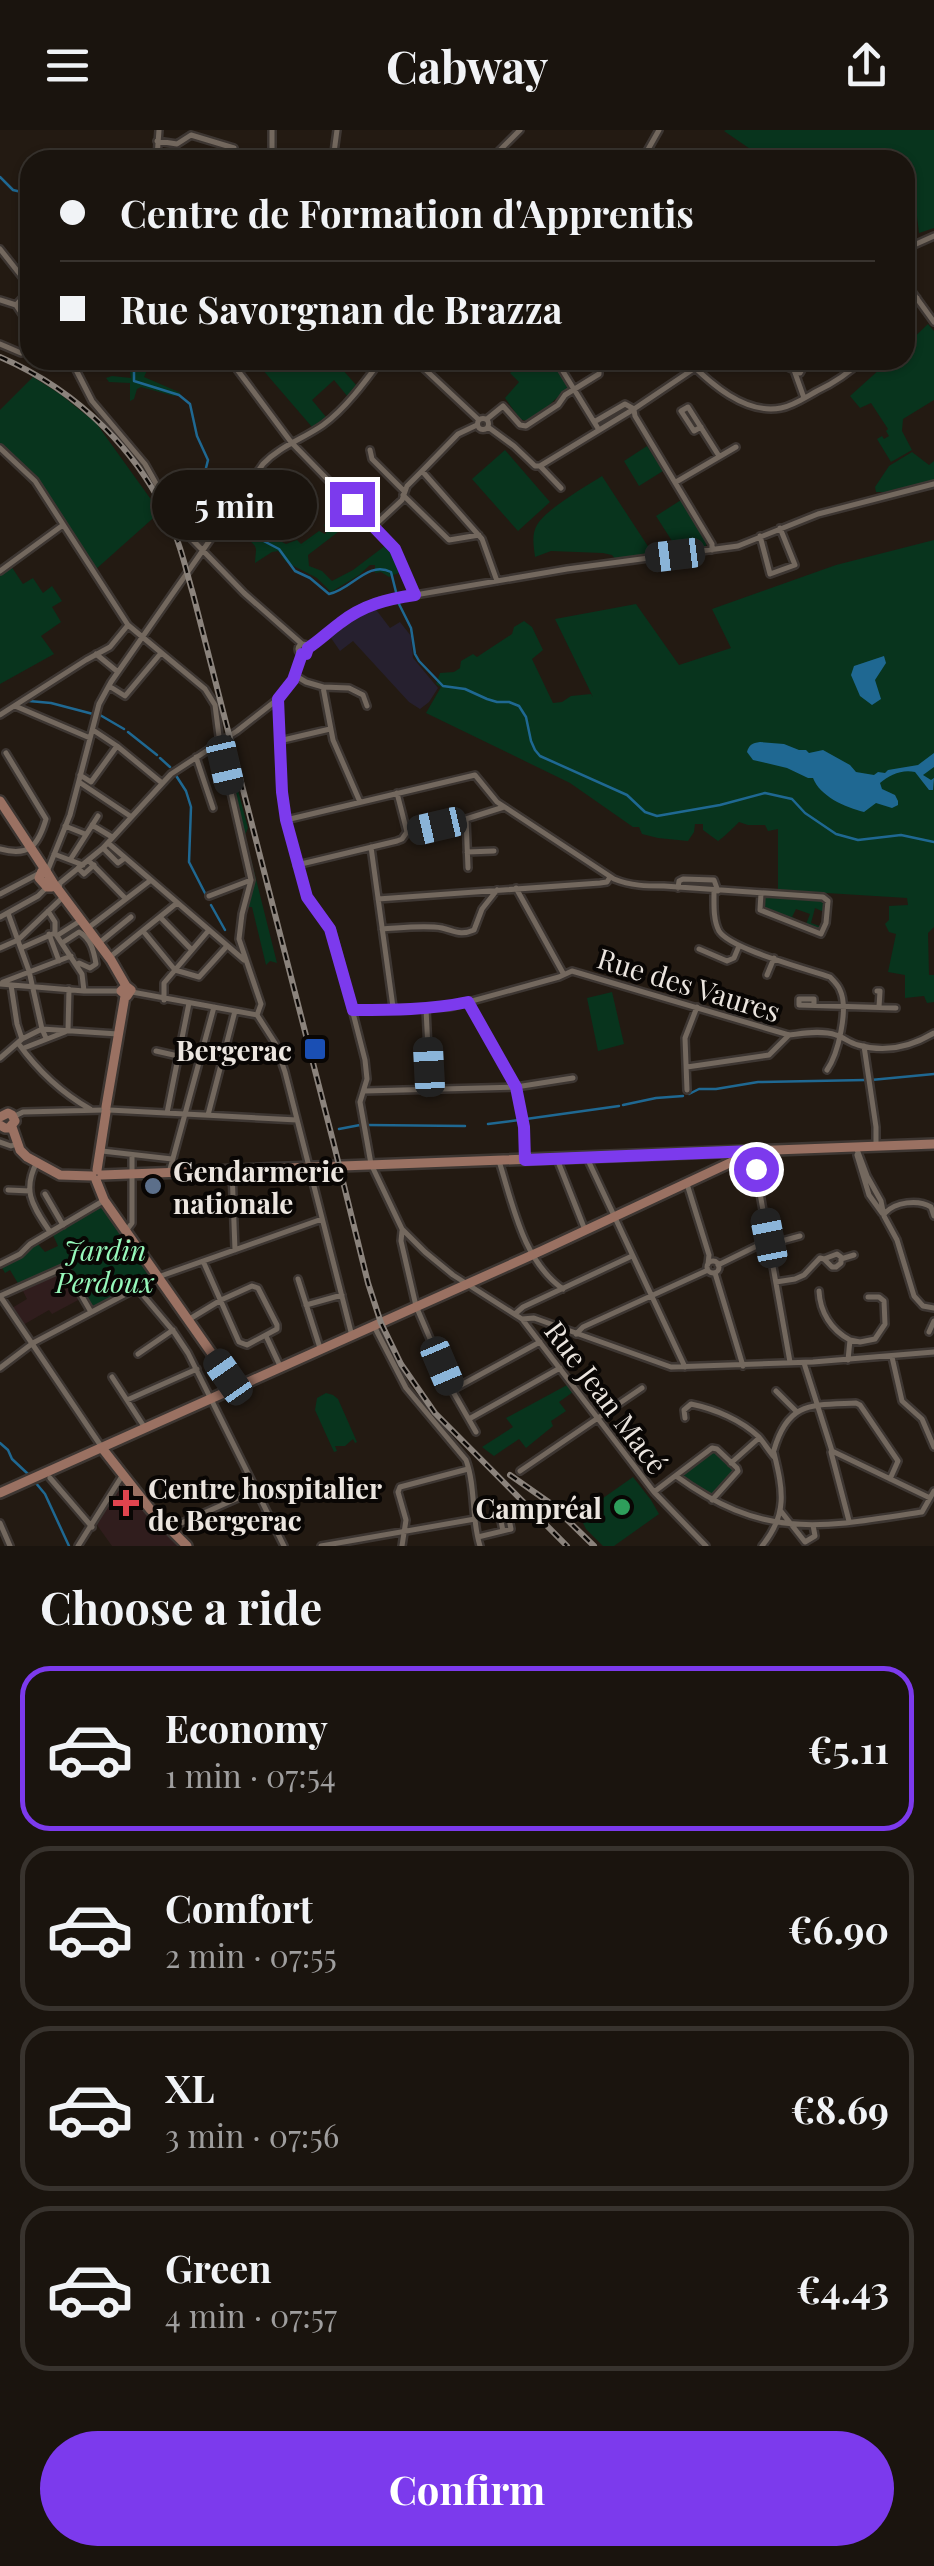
<!DOCTYPE html>
<meta charset="utf-8">
<style>
body{margin:0;font-family:"Playfair Display",serif;background:#27211c;color:#f1f3f6;height:100vh;display:flex;flex-direction:column;font-size:38px;white-space:nowrap}
*{box-sizing:border-box;margin:0}
p{font-size:32px;color:#9f9e9e}
.icon{flex:none;width:55px;height:55px;fill:none;stroke:currentColor;stroke-width:2;stroke-linecap:round;stroke-linejoin:round}
.map{position:relative;height:1416px;overflow:hidden}
.panel{display:flex;flex-direction:column;background:#1a140e;flex:1}
.panel>*{flex:none}
.hud{position:absolute;left:20px;top:20px;width:895px;height:220px;border-radius:30px;box-shadow:0 2px 8px #0004,0 0 0 2px #38332e;display:grid;align-content:center;height:220px;padding:0 40px;background:#1a140e}
.end{position:absolute;width:45px;height:45px;margin:-22px;border:12px solid #7c3aed;background:#fff;box-shadow:0 0 0 5px #fff}
.from{border-radius:50%}
.bubble{position:absolute;height:70px;border-radius:35px;background:#1a140e;box-shadow:0 2px 8px #0004,0 0 0 2px #38332e;font-size:32px;font-weight:700;line-height:70px;text-align:center}
.car{position:absolute;width:30px;height:60px;margin:-30px -15px;border-radius:12px;box-shadow:0 0 8px 2px #0007;background:linear-gradient(#222 24%,#8ab4d8 0 40%,#222 0 76%,#8ab4d8 0 86%,#222 0)}
.hud b{display:flex;align-items:center;gap:35px;height:95px;font-size:38px}
.hud b+b{border-top:2px solid #38332e}
.hud i{width:25px;height:25px;background:#f1f3f6}
ul{padding:0;list-style:none}
li{display:flex;align-items:center;gap:30px;height:165px;margin:0 20px 15px;padding:0 20px;border:5px solid #38332e;border-radius:30px}
li div{flex:1}
li b{display:block;font-size:38px}
li em{font-style:normal;font-weight:700}
li.active{border-color:#7c3aed}
li>.icon{width:90px;height:90px;stroke-width:1.5}
h2{padding:0 40px;font-size:45px;line-height:120px}
.primary-button{display:flex;gap:20px;margin-top:auto;padding:20px 40px}
.primary-button a{flex:1;height:115px;border-radius:60px;background:#7c3aed;color:#fff;font-size:40px;font-weight:700;line-height:115px;text-align:center}
header{display:flex;justify-content:space-between;align-items:center;height:130px;padding:0 40px;background:#1a140e;font-size:45px;font-weight:700}
.map>svg:first-child{display:block}
.industrial{fill:#26202f}
.medical{fill:#301d1d}
.green{fill:#08341d}
.water{fill:#1f6892}
.lines{fill:none;stroke-linecap:round;stroke-linejoin:round}
.stream{stroke:#1f6892;stroke-width:2.5}
.street-casing{stroke:#3d3632;stroke-width:10}
.secondary-casing{stroke:#3d3632;stroke-width:14}
.street{stroke:#73685e;stroke-width:5}
.secondary{stroke:#9a7162;stroke-width:9}
.rail-casing{stroke:#8b837c;stroke-width:6}
.rail{stroke:#090604;stroke-width:2.5;stroke-dasharray:8;stroke-linecap:butt}
.route{stroke:#7c3aed;stroke-width:12}
.transit-dot{fill:#1a4fb4;stroke:#090604;stroke-width:4}
.service-dot{fill:#5c6f8a;stroke:#090604;stroke-width:4}
.health-dot{fill:#e0444e;stroke:#090604;stroke-width:4}
.leisure-dot{fill:#2e9e5b;stroke:#090604;stroke-width:4}
.labels{text-anchor:middle;dominant-baseline:central;stroke-width:8;stroke-linejoin:round;paint-order:stroke}
.street-label{font-size:28px;fill:#ebe5df;stroke:#090604}
.poi-label{font-size:28px;font-weight:bold;fill:#ebe5df;stroke:#090604;text-anchor:end}
.park-label{font-size:28px;font-style:italic;fill:#97f9bb;stroke:#090604}
</style>
<header><svg class="icon" aria-label="menu" viewBox="0 0 24 24"><path d="M4 6h16M4 12h16M4 18h16"/></svg>Cabway<svg class="icon" aria-label="share" viewBox="0 0 24 24"><path d="M12 15V3M7 8l5-5 5 5M5 13v7h14v-7"/></svg></header>
<div class="map">
<svg width="934" height="1416" viewBox="0 0 934 1416">
<rect width="100%" height="100%" fill="#231a12"/>
<path class="industrial" d="M374,477l16,21 10,-6 11,14 2,22 25,30 -9,14 -9,7 -11,-7 -56,-61 -13,10 -11,-16 24,-17z"/>
<path class="medical" d="M63,1138l19,30 -30,16 -3,-4 -26,15 -11,-17 15,-9 -6,-12z
M121,1354l7,4 55,58h-71l-15,-21z"/>
<path class="green" d="M726,0h208v98l-15,5 -4,-33 -10,1v-41h-139l-42,-29z
M928,194l6,7v69l-31,19 -1,12 10,19 -21,12 -14,-23 5,-3 2,3 5,-3 -3,-5 2,-2 -17,-26 -11,5 -10,-12 40,-36h15v-14z
M123,230h52l3,7 -28,-3 -6,13 37,16 -7,3 -33,-9 -4,2 -3,10 -4,2v-18l-21,-1 -3,-4 6,-2 19,2 -2,-12z
M277,230h57l23,26 -9,11 -14,-17 -22,20 14,17 -14,10 -50,-58z
M515,230h38l16,27 -21,19 -22,15 -6,-2 -15,-21 14,-16 -9,-9 10,-8z
M33,247l27,17 36,29 64,89 -65,58 -60,-95 -35,-31v-34z
M647,316l16,25 -24,15 -15,-25z
M505,320l45,52 -32,29 -46,-52z
M912,322l17,13 5,-4v21l-26,7 -4,-2 -19,5h-9l-1,-5 14,-21z
M602,346l51,78 -37,6 -4,-5 -9,-2 -52,-2 -16,6c-1,-10 -4,-22 2,-32 9,-16 48,-38 65,-49z
M681,370l26,43 -2,5 -26,4 -23,-36z
M239,381l7,6h4l4,6 -3,4 12,13 6,-2 6,4 5,-1 6,3 11,-4 4,4 18,-13 6,3 2,-3 -3,-6 5,-4 9,11 -30,23 1,11 13,5 10,10 21,-11 33,-25 7,7 8,20 -12,5 -8,-5 -6,1v-8h-5l-11,10 -28,17 -14,-14 -31,-16 -8,-11 -6,1 -17,11c1,-19 4,-13 -10,-27l-2,-10 5,-2 -11,-12z
M934,410v387l-6,6 1,42h5v27l-7,1 -3,-7 -19,2v-23l-17,-3 8,-38 -7,-2 -4,-8 4,-4v-14l19,-1 -1,-7 -129,-8v-61l-10,2 -3,-6h-17l-9,-3c-4,4 -17,17 -21,19l-15,-11v-6h-8l-1,8 -6,9 -30,-3 -16,-4 -3,-7h-6l-63,-44 -144,-70 15,-26 -5,-3 4,-11 14,-1 6,-4 1,-7 12,-7 4,3 35,-23 2,-7 10,-6 8,6 11,23 -11,9 21,44 9,-1 9,-6 20,-2 2,3 -38,-78 81,-15 43,61 52,-17 -19,-39 124,-44z
M11,436l12,18 10,-6 10,15 9,-7 10,15 -10,6 9,15 -20,14 13,18 -54,30v-110z
M228,610l6,18 -4,2 18,68 -3,7 32,128 -7,-2 -4,4 -14,-58h-6l7,-19v-10l-31,-133z
M763,765l60,3 3,3 -2,11 -9,-4 -4,15 11,4 -2,3h-5v-4l-2,4 -8,-3 5,-13 -14,-5 -4,8 3,1 -2,4 -16,-6v-3l-15,-4z
M612,862l12,52 -26,7 -11,-53z
M102,1075l50,70 -1,3 -57,29 -5,-3 -21,-37 -3,-2 -46,20 -9,-15 -5,3 -4,-7 37,-22 7,8 13,-6 -6,-13z
M567,1255l6,7 -14,10 7,9 -15,10 2,5 -27,22 -7,-9 -25,17 -12,-9 31,-20 -7,-9z
M326,1263l7,2 5,4 19,43 -2,1 -2,-4 -8,7h-10l2,5 -3,1 -19,-42 2,-12z
M712,1321h3l21,20 -24,26 -31,-21z
M633,1347l18,23 8,14 -45,32h-11l-17,-17 -7,-14z"/>
<path class="water" d="M884,526l2,7 -11,17 6,19 -9,6 -12,-9 -9,-21 3,-9z
M760,612l24,2 15,6h7l3,3 14,-3 27,15 6,7 18,3 4,-3 7,1 3,-3 30,-5 16,-12v14l-11,8 8,5 3,-2 -1,12h-4l-14,-18c-13,-3 -26,3 -35,11l2,6 13,6 3,6v4l-6,3 -16,-5 -12,9c-20,-5 -44,-16 -51,-34h-5l-21,-10 -34,-8 -6,-8c2,-7 5,-9 13,-10z"/>
<g class="lines">
<path class="stream" d="M0,47l13,13 17,4
M134,230v21l45,14 11,9 7,32 11,24 -5,20 15,21 31,26 7,10 23,12 16,22 15,7 19,16c22,-4 39,-34 62,-22l8,32 12,24 4,26 4,7 24,25 22,3 22,10 10,3h12l10,4 7,11 5,24 4,9 5,6 87,39 18,17 12,4 63,-11 45,-12 27,6 13,14 31,21 22,6 43,-5 33,7
M29,571l22,2 42,11
M100,585l24,14
M128,602l29,23
M160,628l10,9
M175,644l11,17 5,16 -2,55 19,37
M211,775l14,25
M871,950l63,-6
M689,964l10,-5h17l42,-7 107,-2
M623,975l33,-7 27,-2
M526,989l93,-13
M488,994l31,-4
M367,995l98,1
M339,999l21,-4
M0,1313l8,7 4,9 16,15
M35,1352l10,12 24,52"/>
<g class="street-casing">
<path id="street" d="M157,11l20,3 14,-9 43,13 -3,8
M157,27l2,-27
M110,30l14,-5 32,3
M269,30l3,-11v-19
M333,30l4,-30
M490,30l30,-30
M642,30l17,-30
M0,119l30,38
M905,119l29,-13
M905,152l29,40
M0,170l16,5 14,21
M16,175l14,-15
M905,182l12,-14
M0,214l21,9 9,-7
M71,230l21,41 53,63 36,64 63,65 58,51
M230,230l61,82 104,107 20,46
M415,230l64,60
M556,230l43,70
M687,230c23,23 58,55 94,48 12,-2 25,-11 36,-17 17,-8 31,-17 45,-31
M788,230l-3,6 9,4 10,28
M792,230l12,6 -4,7 -6,-3
M634,280l1,6 77,128v6
M477.5 294a5.5 5.5 0 1 1 11 0a5.5 5.5 0 1 1-11 0Z
M487,289l16,-13 17,19 6,1 32,-21 7,-10 34,-21v-7l-4,-7
M594,292l31,-18 9,5
M488,297l26,19 21,20h5l94,-57 61,-41
M701,297l-7,4 -13,-20 7,-4 31,49
M0,318l35,33 93,144 77,64 10,16 5,39 31,136 -9,34 -3,25 22,65 -4,11
M370,320l2,9 32,32
M540,336l21,22
M422,341l36,-37 19,-9
M676,352l60,-35
M403,365l46,45 30,-5
M374,396l28,-26 5,-14 15,-15 60,68 15,42
M760,406l10,38 25,-9 -15,-37
M0,441l63,-46
M298 519a5 5 0 1 1 10 0a5 5 0 1 1-10 0Z
M308,518l53,-39 19,-8 187,-32 171,-23 80,-32 116,-30
M96,524l22,18
M296,546l10,6 17,5 10,53 27,62
M109,556l16,10 36,-43
M323,557l26,1 14,7 4,11
M278,569l3,89 5,32 21,77 24,32 8,29 26,102 2,19 -7,23 11,62 31,65 23,23 28,23 69,44 132,173 52,54
M15,576l75,32
M0,585l86,-55 24,-13 18,-22
M93,600l24,16 45,37
M279,611l51,-12
M196,627l17,51
M80,645l11,7 26,-36
M79,652l51,34
M397,663l10,39
M466,689l2,49
M286,690l189,-45 22,27 117,77c17,7 33,7 50,7l159,11 5,4 -2,22 -5,11 -61,-24 1,-17
M92,695l20,12
M65,696l20,8
M108,713l136,117
M371,717l22,160
M103,718l15,15 7,-5
M0,719c29,8 38,-3 46,-30l-40,-66
M467,722l27,-1
M54,724l29,11
M70,730l28,-44
M88,730l38,39
M297,735l100,-24 5,-2 5,-7 59,-13 38,-12
M78,738l6,6 10,-9
M47,742l23,-57 29,-111 12,-22 152,-218c17,-18 40,-25 60,-39 22,-16 42,-43 58,-65
M516,758l47,85
M678,758l1,-7 4,-2 31,1 4,11
M59,759l1,-6 43,-35 68,-74 66,-43 41,-32 15,-19 9,-26
M714,761c0,13 -1,29 5,40 11,18 88,38 111,46 3,3 9,10 10,13 9,19 -2,64 -13,80
M0,764l40,-21
M209,766l42,-16
M378,769l222,-16 7,-1 3,-5
M48,781l7,11v11l27,41 2,17
M8,783l21,58 13,58 76,5
M0,787l38,-21 9,-9
M160,787l32,33
M88,798l63,-48
M382,799c19,-1 42,-4 60,-1 13,3 18,8 32,2l8,-21 15,-19
M143,801l32,39 24,7 28,-31
M49,804l10,27
M58,805l22,-14
M62,813l17,-11c12,6 15,20 17,32l-6,4 -11,-5 -3,2
M99,813l32,-26
M0,818l18,-8 44,-42
M21,818l34,-15
M699,819l28,12 7,-3 5,-12
M110,827l67,-54
M767,845l7,-17
M3,852l68,-26
M0,854l84,7h37
M11,855l6,39 5,15
M877,861h3l-1,16
M132,862l125,23
M164,870v-17l45,-53
M468,872l48,85 8,40 1,30
M814,875v-6h-15v6l97,3
M426,879l4,80
M353,880l97,-3 109,-30 13,-6 217,64c13,-2 33,-5 47,0 7,2 14,8 22,10 27,8 51,3 76,-12
M257,885l18,28 10,29 67,264
M68,901l1,-42
M18,913c20,28 42,49 72,66
M864,916l12,81v19
M24,918l41,-16
M156,921l22,5
M0,928l22,-19 20,-10 4,9
M687,937l82,-12 20,-20
M687,960l-2,-52 12,-31
M364,961l152,-4 57,-9
M109,980l188,10
M167,983l22,-110
M208,985l27,-104
M13,987l10,-5 81,-2
M0,1012l11,4 6,-2
M856,1017l11,29 14,25 3,15 13,24 17,56 9,10 11,2
M102,1021l70,8
M753,1024l37,208
M857,1025l12,40 13,18
M587,1028l98,209
M557,1029l28,71
M499,1031c14,44 24,100 64,128
M37,1032c-16,30 -3,45 13,70
M232,1040l3,80
M169,1043l45,-166
M687,1054l22,71 -1,9
M8,1060l22,1
M45,1064l18,31
M885,1083c10,-11 33,-14 46,-6l3,9
M126,1101l6,-8v-68
M402,1101l-1,10 15,65 36,84 24,42
M841,1129l13,-4
M707 1137a6 6 0 1 1 12 0a6 6 0 1 1-12 0Z
M0,1134l20,-10 10,-10 73,-43
M718,1135l47,-23h13l22,-6
M715,1143l28,93
M298,1149l22,69
M776,1152l19,-3 9,-4 16,-17 4,1 8,8h4l5,-4v-6l-4,-3 -13,5
M137,1158l37,44 14,21 96,193
M819,1161c1,21 12,39 31,49
M306,1175l36,-10
M91,1182l-26,-45 -65,29 101,150
M516,1183l7,-6 109,-51
M522,1189l12,-1 137,49 142,-5 121,-10
M188,1190l33,-20 31,-14 6,2 19,37v4l-30,16 -8,-3 -36,-81
M374,1196l32,62 60,72c10,27 5,58 14,86
M929,1202l5,-11
M576,1204l7,-7 125,-57
M266,1206l15,32
M138,1224l35,-24
M892,1227l10,44 20,18 12,28
M848,1230l2,-20 10,2 15,-3 10,-15 -1,-23 -5,-4h-11
M804,1233l28,88 98,47
M0,1238l33,-25 125,-66 164,-58
M112,1247l33,51
M452,1260l88,-48
M776,1261l20,20
M127,1270l70,-31
M685,1288l-1,-8 7,-6c24,5 50,16 68,33 5,6 10,14 15,20
M469,1289l91,-51
M774,1320c14,-49 38,-45 82,-47l4,2 38,56 -8,18
M831,1322l18,69
M731,1333l28,-25
M520,1341l122,-83
M676,1346c88,64 144,52 246,36l12,-21
M50,1348l42,49
M654,1362l58,-44 5,1 20,19 1,3 -26,29
M780,1380l25,32 10,-6 -2,-11
M0,1393l10,23
M170,1398l86,-38
M478,1407l33,-8 -2,-10 -8,2 2,10
M78,1416l44,-70
M321,1416l154,-27
M402,1416l4,-26 -8,-28 2,-5 68,-18
M762,1416c26,-32 21,-56 12,-93"/>
</g>
<g class="secondary-casing">
<path id="secondary" d="M0,671l46,70
M42,741h4l8,13 -2,3h-5l-8,-9z
M54,754l57,76 15,26
M126,856l5,4 -4,6 -6,-5z
M106,977l19,-111
M0,987l8,-4 4,2 3,6 -6,7h-4l-5,-3
M12,997l8,23 7,7 33,18 32,1
M97,1040l9,-58
M102,1045l832,-31
M96,1050l8,20 132,188
M102,1318l48,61 37,37
M0,1363l541,-242 210,-98"/>
</g>
<use href="#street" class="street"/>
<use href="#secondary" class="secondary"/>
<g class="rail-casing">
<path id="rail" d="M0,227c79,34 143,97 175,177 8,20 12,40 18,60l140,547 35,142 13,40 20,41 34,49 132,133
M510,1345l40,28 44,43"/>
</g>
<use href="#rail" class="rail"/>
</g>
<g class="lines">
<path class="route" d="M352,374l43,45 20,46c-28,4 -52,10 -75,28 -11,8 -21,18 -32,25l-2,6h-4l-9,26 -15,19 4,93 4,28 21,77 23,32 23,81c39,0 77,0 115,-8l48,85 8,40 1,33 228,-9 3,18"/>
</g>
<rect class="transit-dot" x="303" y="907" width="24" height="24" rx="5"/>
<circle class="service-dot" cx="153" cy="1056" r="10"/>
<path class="health-dot" d="M121 1358h10v10h10v10h-10v10h-10v-10h-10v-10h10z"/>
<circle class="leisure-dot" cx="622" cy="1377" r="10"/>
<g class="labels">
<g class="street-label">
<text transform="translate(689 854) rotate(17)">Rue des Vaures</text>
<text transform="translate(607 1267) rotate(53)">Rue Jean Macé</text>
</g>
<g class="poi-label">
<text x="292" y="919">Bergerac</text>
<text x="173" y="1040" text-anchor="start">Gendarmerie<tspan x="173" dy="32">nationale</tspan></text>
<text x="148" y="1357" text-anchor="start">Centre hospitalier<tspan x="148" dy="32">de Bergerac</tspan></text>
<text x="602" y="1377">Campréal</text>
</g>
<g class="park-label">
<text x="105" y="1119">Jardin<tspan x="105" dy="32">Perdoux</tspan></text>
</g>
</g>
</svg>
<i class="end from" style="left:756px;top:1039px"></i>
<i class="end" style="left:352px;top:374px"></i>
<div class="bubble" style="left:152px;top:340px;width:165px">5 min</div>
<i class="car" style="left:675px;top:425px;rotate:263deg"></i>
<i class="car" style="left:225px;top:635px;rotate:167deg"></i>
<i class="car" style="left:437px;top:696px;rotate:257deg"></i>
<i class="car" style="left:429px;top:937px;rotate:357deg"></i>
<i class="car" style="left:769px;top:1108px;rotate:349deg"></i>
<i class="car" style="left:442px;top:1236px;rotate:157deg"></i>
<i class="car" style="left:228px;top:1247px;rotate:325deg"></i>
<div class="hud">
<b><i class="from"></i>Centre de Formation d'Apprentis</b>
<b><i></i>Rue Savorgnan de Brazza</b>
</div>
</div>
<section class="panel">
<h2>Choose a ride</h2>
<ul>
<li class="active"><svg class="icon" aria-label="car" viewBox="0 0 24 24"><path d="M5 17H2v-5l4-1 3-4h7l3 4 3 1v5h-3M9 17h6M6 11h13"/><circle cx="7" cy="17" r="2"/><circle cx="17" cy="17" r="2"/></svg><div><b>Economy</b><p>1 min · 07:54</p></div><em>€5.11</em></li>
<li><svg class="icon" aria-label="car" viewBox="0 0 24 24"><path d="M5 17H2v-5l4-1 3-4h7l3 4 3 1v5h-3M9 17h6M6 11h13"/><circle cx="7" cy="17" r="2"/><circle cx="17" cy="17" r="2"/></svg><div><b>Comfort</b><p>2 min · 07:55</p></div><em>€6.90</em></li>
<li><svg class="icon" aria-label="car" viewBox="0 0 24 24"><path d="M5 17H2v-5l4-1 3-4h7l3 4 3 1v5h-3M9 17h6M6 11h13"/><circle cx="7" cy="17" r="2"/><circle cx="17" cy="17" r="2"/></svg><div><b>XL</b><p>3 min · 07:56</p></div><em>€8.69</em></li>
<li><svg class="icon" aria-label="car" viewBox="0 0 24 24"><path d="M5 17H2v-5l4-1 3-4h7l3 4 3 1v5h-3M9 17h6M6 11h13"/><circle cx="7" cy="17" r="2"/><circle cx="17" cy="17" r="2"/></svg><div><b>Green</b><p>4 min · 07:57</p></div><em>€4.43</em></li>
</ul>
<div class="primary-button"><a>Confirm</a></div>
</section>
